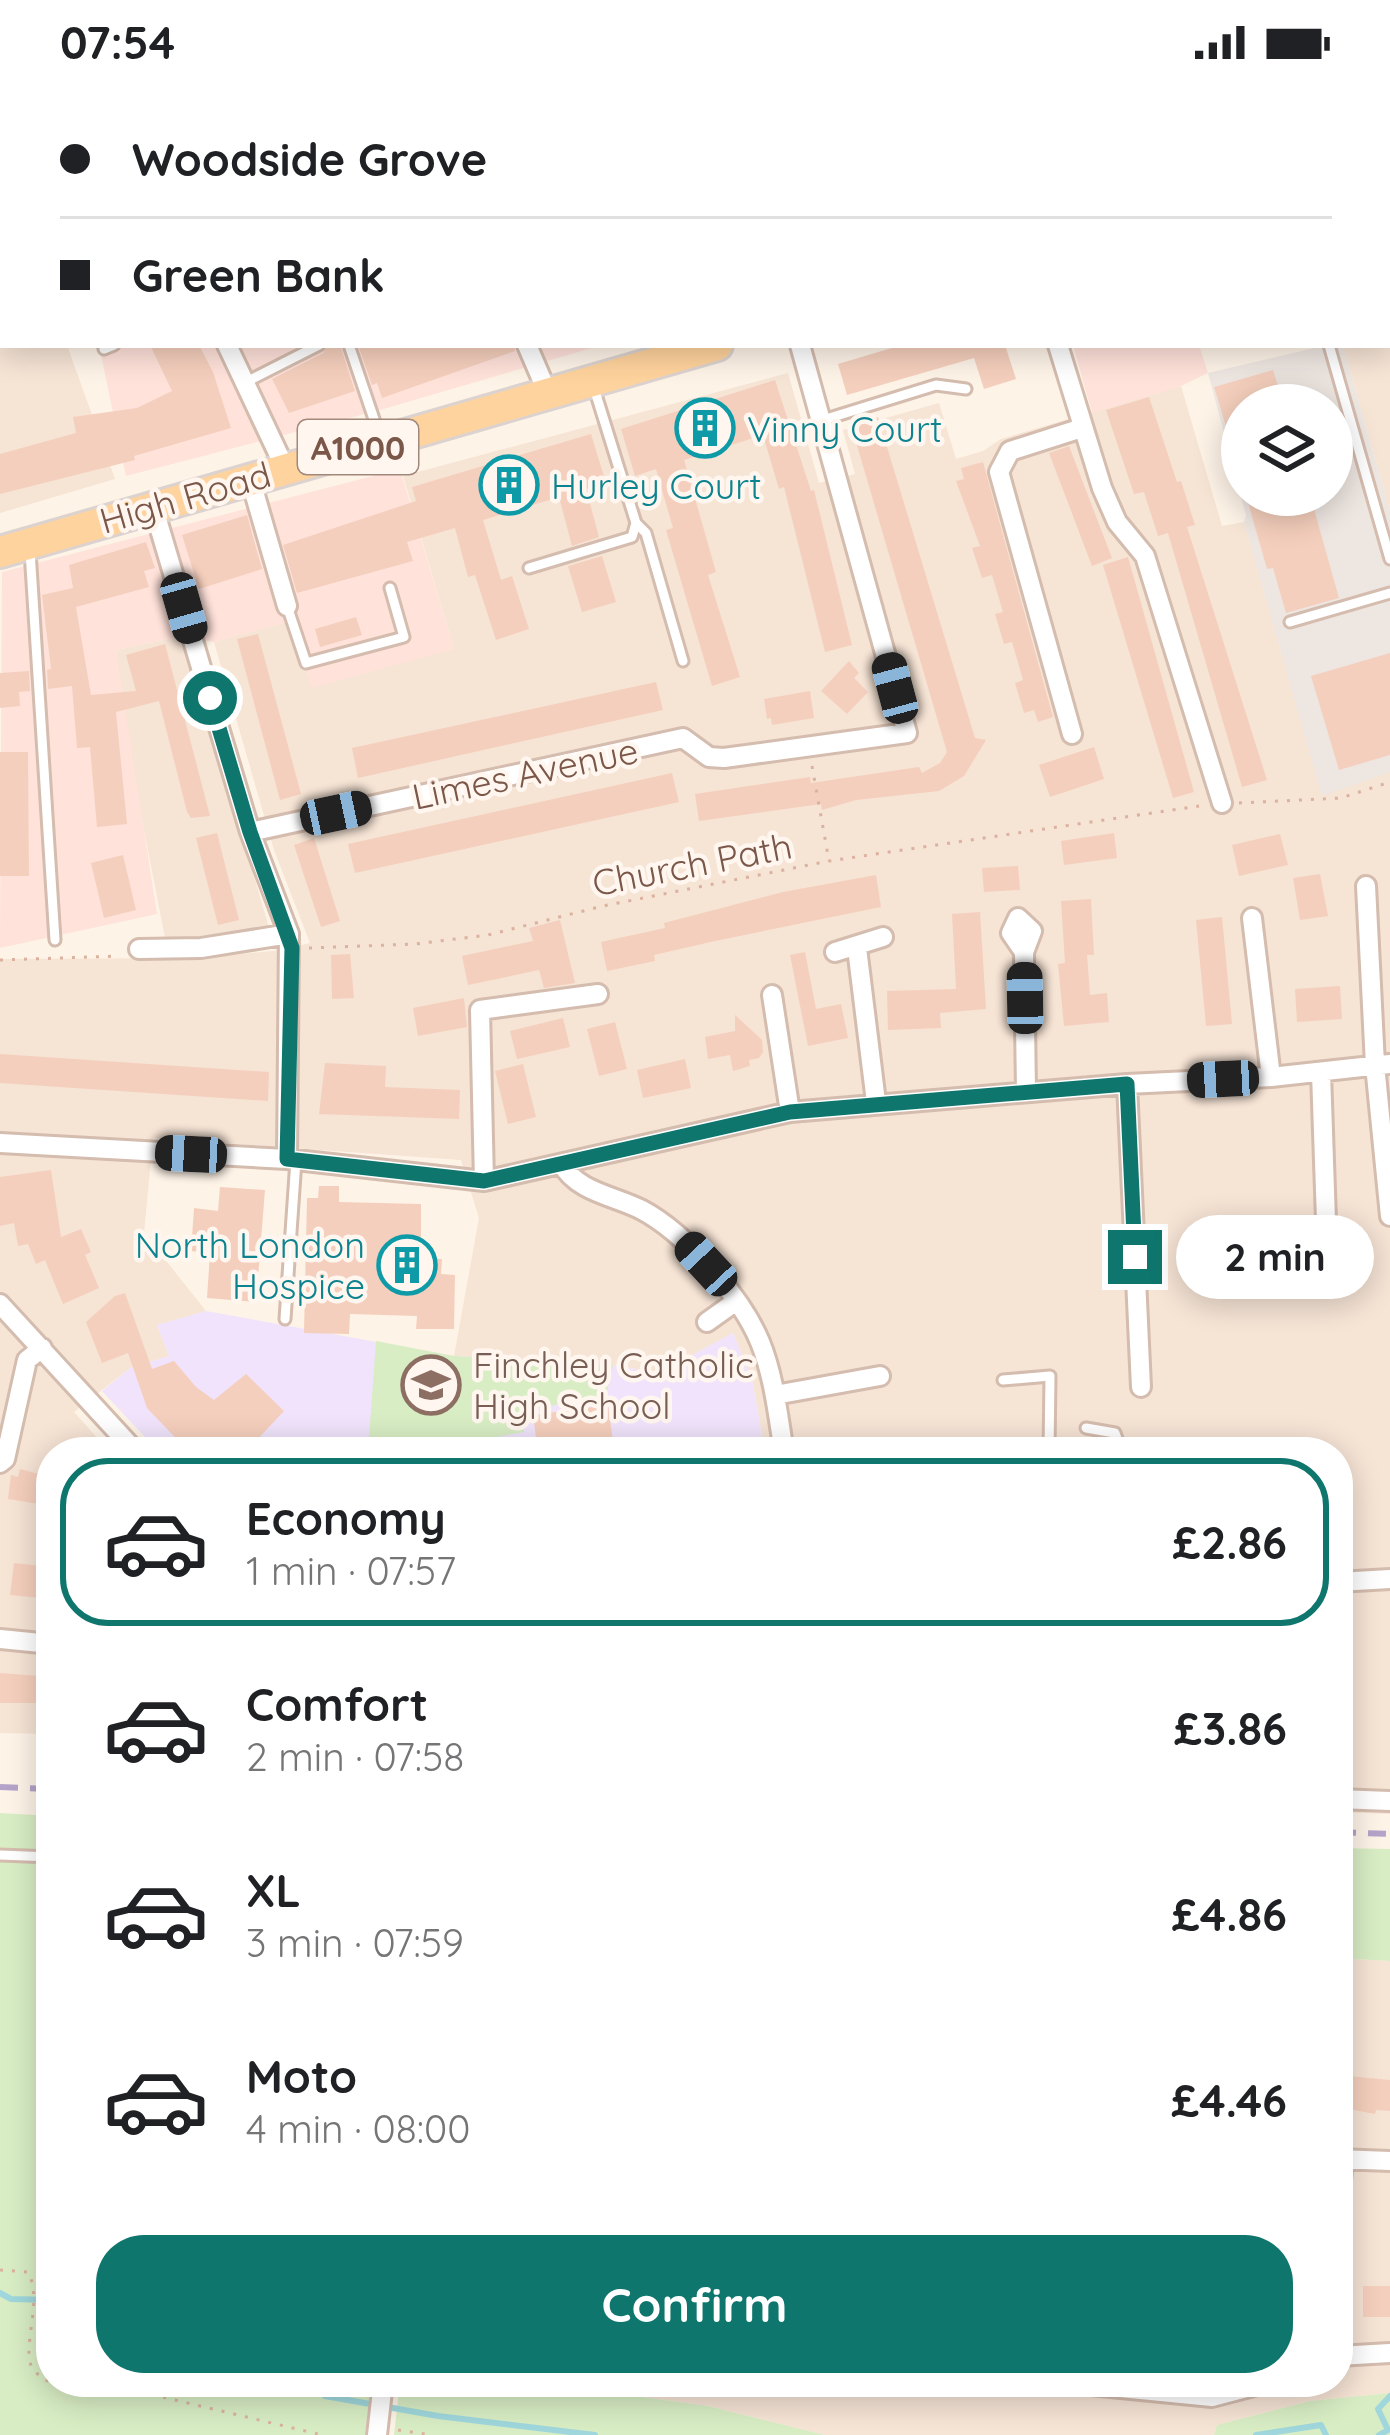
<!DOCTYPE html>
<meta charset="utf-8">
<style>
body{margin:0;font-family:Quicksand,sans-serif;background:#f2f2f2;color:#202124;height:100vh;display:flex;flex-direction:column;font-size:45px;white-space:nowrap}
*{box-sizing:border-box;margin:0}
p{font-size:39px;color:#757577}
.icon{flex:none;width:66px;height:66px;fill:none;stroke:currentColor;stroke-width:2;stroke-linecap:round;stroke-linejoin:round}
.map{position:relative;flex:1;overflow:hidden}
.panel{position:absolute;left:36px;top:1353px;width:1317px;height:960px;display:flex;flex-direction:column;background:#fff;border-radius:48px;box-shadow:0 6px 30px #0003}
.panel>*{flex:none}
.top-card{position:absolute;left:0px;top:0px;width:1392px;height:264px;box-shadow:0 6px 30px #0003;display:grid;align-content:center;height:264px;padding:0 60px;background:#fff}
.controls{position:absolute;left:1221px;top:300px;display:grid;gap:24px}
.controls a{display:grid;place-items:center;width:132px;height:132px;border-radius:50%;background:#fff;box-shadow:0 6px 30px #0003;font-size:60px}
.end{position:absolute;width:54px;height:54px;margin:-27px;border:15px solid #0f766e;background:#fff;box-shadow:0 0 0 6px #fff}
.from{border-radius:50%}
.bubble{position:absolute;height:84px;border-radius:42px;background:#fff;box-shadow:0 6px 30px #0003;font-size:39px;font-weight:700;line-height:84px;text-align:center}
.car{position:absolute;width:36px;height:72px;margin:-36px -18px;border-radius:15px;box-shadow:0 0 9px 3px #0007;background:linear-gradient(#222 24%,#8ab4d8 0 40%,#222 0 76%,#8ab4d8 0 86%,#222 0)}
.top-card b{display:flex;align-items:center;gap:42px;height:114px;font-size:45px}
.top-card b+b{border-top:3px solid #e0e0e0}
.top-card i{width:30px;height:30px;background:#202124}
ul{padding:21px 0 0;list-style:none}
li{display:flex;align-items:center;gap:36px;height:168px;margin:0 24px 18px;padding:0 36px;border:6px solid transparent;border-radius:48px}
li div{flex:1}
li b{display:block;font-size:45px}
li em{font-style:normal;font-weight:700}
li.active{border-color:#0f766e}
li>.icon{width:108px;height:108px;stroke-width:1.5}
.button{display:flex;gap:24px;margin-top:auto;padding:24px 60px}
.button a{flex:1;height:138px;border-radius:48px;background:#0f766e;color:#fff;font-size:48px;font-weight:700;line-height:138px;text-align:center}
.status{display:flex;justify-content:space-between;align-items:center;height:84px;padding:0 60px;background:#fff;direction:ltr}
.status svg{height:33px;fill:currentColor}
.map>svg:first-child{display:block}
.residential{fill:#f6e4d5}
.commercial{fill:#ffe2da}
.industrial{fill:#eee6e1;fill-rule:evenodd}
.education{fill:#f0e3fb}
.green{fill:#d8edc4}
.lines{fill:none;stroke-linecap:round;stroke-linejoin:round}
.stream{stroke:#9fd7dc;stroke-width:6}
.building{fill:#f5cfbd}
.service-casing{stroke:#d4bcae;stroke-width:15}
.minor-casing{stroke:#d4bcae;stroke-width:24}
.primary-casing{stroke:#dcd3d0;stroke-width:36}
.path{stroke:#dbb29f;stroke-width:3;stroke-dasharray:3 9;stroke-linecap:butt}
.service{stroke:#fff;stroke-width:9}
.minor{stroke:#fff;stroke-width:18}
.primary{stroke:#ffd39d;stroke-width:30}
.rail{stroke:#b5a3c9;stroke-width:6;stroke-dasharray:18 12;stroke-linecap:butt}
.route{stroke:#0f766e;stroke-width:15}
.labels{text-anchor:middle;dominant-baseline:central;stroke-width:9;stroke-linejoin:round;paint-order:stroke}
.shield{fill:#fff7ef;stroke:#a2877b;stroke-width:3}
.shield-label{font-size:33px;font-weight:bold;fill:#7a5749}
.culture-label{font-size:36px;fill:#0d838f;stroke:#fff7ef;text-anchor:start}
.street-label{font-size:36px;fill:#7a5749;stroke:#fff7ef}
.education-label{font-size:36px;fill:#785e54;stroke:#fff7ef;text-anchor:start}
</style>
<div class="status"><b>07:54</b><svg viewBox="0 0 49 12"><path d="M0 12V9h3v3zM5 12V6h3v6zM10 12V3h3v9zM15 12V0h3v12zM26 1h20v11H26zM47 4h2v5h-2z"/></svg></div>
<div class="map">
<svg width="1390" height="2351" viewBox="0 0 1390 2351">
<rect width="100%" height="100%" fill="#fef3e7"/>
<path class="residential" d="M214,0h884l-9,3z
M0,89h3v172h64l48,134 -115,34z
M1390,169v257l-47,-165h46z
M788,289l31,110 36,-9 -12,-44 96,-27 17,56 27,-8 18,-12 180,-53 41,140 22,-4 78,273 68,-23v1042l-52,-2v-360h-573l-13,-73 -19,-46 -74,40 -46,-8 -159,-9 25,-138 -18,-58 -308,-22 -9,95 62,78 -49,14 12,31 -39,12 -56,44 36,40h-59v282l-51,-1v-774l201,-1 81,-8 28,-7 -36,-93 -60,-208 75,-21 165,28 -51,-173z
M183,552l87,295 -104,12 -30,-154 -20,-139z
M1338,1874l52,3v432l-80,8 -93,24 -3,10h-389l-117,-29 -175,-24h805z"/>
<path class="commercial" d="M99,261h503l-222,65 -254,66z
M1073,261h126l9,28 -27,13 -89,27z
M400,385l54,180 -142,39 -24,-66 -74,20 -31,-6 -67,14 41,264 -157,34 2,-376z"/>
<path class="industrial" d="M1327,261h16l47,165v262l-68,24 -78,-274 2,-7 -38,-142zM1242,321h90v90h-90z"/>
<path class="education" d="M206,1227l248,45 159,9 46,8 74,-40 19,46 13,73h-606l-57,-61 28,-23 39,-12 -12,-31z"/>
<path class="green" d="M0,0h214l2,3h-213l-3,92z
M376,1257l78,15 159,9 -7,31 -84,15 2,21 -112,20h-44z
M0,1729l51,3v566h320l-6,53h-365z
M1338,1764l52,1v112l-52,-3z
M400,2298h133l175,24 117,29h-431z
M1390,2309v42h-176l3,-10 93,-24z"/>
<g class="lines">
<path class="stream" d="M0,2209l11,6 40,1
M313,2298l12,14 113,20 157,19
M1256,2351l65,-10 5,10
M1379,2351l9,-5 -10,-21 12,-13"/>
</g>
<path class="building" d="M150,261h49l14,27 18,56 -97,28 1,4 -135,34v-40l76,-21 -3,-16 64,-9 35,-17z
M328,261h12l15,46 -66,22 -17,-34 51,-26z
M358,261h156l1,6 -133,47 -5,-15 -5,2z
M902,261h103l11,34 -32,10 -10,-31 -127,37 -9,-31z
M1273,286l11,35h-42v61h-4l-24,-79z
M775,296l36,111 3,-1 38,155 -27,7 -41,-165 -5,2 -16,-54 -79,25 32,112 -8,3 32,102 -28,9 -46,-156 7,-2 -17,-59 -21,7 -14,-47z
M1149,313l28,85 4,-1 14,44 -8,2 80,253 -25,7 -74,-254 -10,3 -14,-44 -10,2 -28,-84z
M878,333l97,321 11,2 -22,36 -25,15 -83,9 -34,10 -1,-6 -122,17 -4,-27 115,-17 1,6 108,-16 3,6 18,-10 7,-11 -96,-327z
M591,350l15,49 -20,6 13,48 -27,9 -13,-49 -76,23 18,60 11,-4 17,53 -33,11 -21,-65 -7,2 -13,-49 -48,14 6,19 -116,32 -14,-48 133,-44 -4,-14z
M1069,362l43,112 -20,8 -43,-113z
M983,378l70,255 -15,5 -4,-12 -10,3 -9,-30 8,-3 -11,-38 -8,2 -9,-30 8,-2 -11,-37 -10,3 -10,-30 8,-2 -24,-65 8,-2 -3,-11z
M1246,411h64l29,103 -53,15 -13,-45 -6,1z
M247,431l15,54 -63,20 -17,-54z
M146,458l9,26 -11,3 5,16 -73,20 15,88 45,-4 -10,-36 39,-11 45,172 -19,2 -4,-6 -28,-111 -43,11 11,112 -30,3 -7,-80 -13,1 -5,-62 -24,3 -1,-19 4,-1 -9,-74 31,-7 -4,-23z
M602,472l14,46 -34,10 -14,-46z
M1128,473l66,235 -21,6 -70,-233z
M356,533l6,18 -42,12 -5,-18z
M258,550l43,160 -21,6 -43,-161z
M1390,569v102l-51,15 -28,-94z
M849,577l10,12 -5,5 14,14 -21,22 -26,-23z
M29,587l1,20 -11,1 1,14 -20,2v-35z
M656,598l7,28 -305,68 -6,-30z
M810,607l4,27 -42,7 -1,-7 -4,1 -3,-20z
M1094,663l10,32 -54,18 -11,-32z
M0,668h28l1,124h-29z
M672,689l7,29 -324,71 -7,-29z
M217,749l22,87 -21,5 -22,-87z
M1114,749l3,25 -53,7 -3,-24z
M1280,750l8,31 -49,11 -7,-31z
M314,754l26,83 -19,6 -27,-82z
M123,771l13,55 -32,8 -13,-55z
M1018,782l2,24 -36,2 -2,-24z
M1320,790l8,42 -28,4 -7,-42z
M876,791l5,32 -166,34 -61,14 1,6 -48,10 -6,-29 64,-14 -1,-5 119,-31z
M1091,815l3,56h-7l3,40 17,-2 2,29 -45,4 -6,-62 7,-1 -4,-62z
M980,828l6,97 -46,4 1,15 -53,2 -1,-39 69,-2 -4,-75z
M1222,833l10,107 -26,2 -10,-106z
M560,836l15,63 -31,5 -5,-18 -71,15 -6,-29 71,-15 -4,-13z
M805,868l11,57 25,-5 7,34 -40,8 -18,-91z
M350,870l4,44 -22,1 -1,-44z
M1340,902l2,33 -45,3 -2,-33z
M464,914l3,29 -49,9 -5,-28z
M735,931l27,25 1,12 -4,6 -10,2 1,6 -17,5 -3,-16 -22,4 -3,-22 30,-6z
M563,934l7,29 -53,12 -7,-28z
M615,938l12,47 -28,7 -12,-47z
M0,970l269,18 -1,29 -268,-18z
M685,975l6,29 -48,10 -6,-28z
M325,979l61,3 -1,21 75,3 -1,29 -140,-5z
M523,980l13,53 -28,7 -13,-53z
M51,1086l10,67 20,-8 10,23 -6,3 14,33 -36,16 -18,-44 -9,4 -8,-20 -10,2 -4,-23 -14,3v-49z
M319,1102h20v16l82,2v55h21l-1,15 14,1 -1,54h-38l1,-13 -67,-2 -1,20 -45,-1 3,-135h11z
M220,1103l45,3 -9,112 -49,-4 3,-45 -19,-2 3,-43 24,3z
M125,1209l27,76 22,-8 22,26 18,13 32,-26 38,37 -31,33 3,8h-67l-42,-44 -19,-55 -26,10 -16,-41 29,-26z
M608,1321l6,44 -6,3h-111v-10l39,-5 -3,-22z
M20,1385l31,8v29l-43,-7 3,-24 7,2z
M14,1479l37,4v32l-41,-4z
M39,1587l12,1v46l-15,-2 1,-13h-37v-30l39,3z
M1338,1991l52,5v31l-14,-1 -1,4 -37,-7z
M1363,2202h27v31h-27z"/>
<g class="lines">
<g class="service-casing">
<path id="service" d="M558,0l1,3
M868,0l1,3
M1101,3l9,-3
M1389,175h1
M349,261l31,92
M1329,261l61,214
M104,265l10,-4
M246,298l73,-37
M594,304l42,135 10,10 37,128
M823,336l113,-35 30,4
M30,467l25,389
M529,484l103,-31 4,-14
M287,522l19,57 98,-26 -14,-49
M1290,538l100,-29
M285,1235l11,-159
M1003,1296l47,-4 -1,76
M1086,1344l29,5 7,19
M0,1771l51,2"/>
</g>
<g class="minor-casing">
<path id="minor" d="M417,0l2,3
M720,0l1,3
M1040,0l1,3
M1354,0l1,3
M0,156l3,-1
M227,261l58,123
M527,261l21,49
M1058,261l44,143 15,34 28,34 77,247
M250,394l37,128
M153,422l97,326 39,102 -2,225
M1072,650l-73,-262 11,-21 72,-23
M250,748l433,-94 26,19 15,1 183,-25 -107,-388
M1366,802l9,179 15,151
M1252,834l19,159
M857,864l19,154
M139,865l62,-1 88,-14
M835,868l48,-15
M1024,868l8,-21 -14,-13 -7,15 13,19 2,140
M772,911l18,117
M1321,988l5,149
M1127,1000l14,303
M0,1059l287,16 197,22 306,-69 337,-28 144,-7 119,-13
M562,1080c15,28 53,32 80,46 43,23 99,86 118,132 14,34 18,74 24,110
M484,1097l-4,-171 118,-16
M0,1220l136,148
M707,1238l28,-20
M775,1311l105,-19
M0,1379l5,-4 22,-99 15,-12
M1338,1498l52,-3
M0,1555l51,5
M1338,1715l52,2
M1338,2075l52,2
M1338,2127l5,-51
M1338,2272l52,-3
M1060,2298l152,15 57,-15
M377,2351l6,-53"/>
</g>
<g class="primary-casing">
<path id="primary" d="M1389,60h1
M0,468l717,-207"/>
</g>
<path class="path" d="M812,682l17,95
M1239,719l102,-5 49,-16
M309,864l106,-4 73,-9 115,-29 226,-45 370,-55
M0,876l120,-4
M0,2186l28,2c13,24 0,57 1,84l2,10 10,12 25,11 84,5 172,41
M398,2346l33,5"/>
<use href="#service" class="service"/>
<use href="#minor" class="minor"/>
<use href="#primary" class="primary"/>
<path class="rail" d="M0,1703l51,2
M1338,1748l52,2"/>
</g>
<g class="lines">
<path class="route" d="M210,614l40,134 42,116 -5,211 197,22 306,-69 337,-28 8,173"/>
</g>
<defs>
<g id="building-ring" transform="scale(3)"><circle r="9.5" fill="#fff7ef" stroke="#0f9aa8" stroke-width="1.5"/><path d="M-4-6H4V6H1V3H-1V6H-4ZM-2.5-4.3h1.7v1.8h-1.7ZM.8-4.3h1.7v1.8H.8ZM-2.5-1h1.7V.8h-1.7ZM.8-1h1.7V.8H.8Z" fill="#0f9aa8"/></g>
<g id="school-ring" transform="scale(3)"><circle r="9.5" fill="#fff7ef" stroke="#8d6e63" stroke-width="1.5"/><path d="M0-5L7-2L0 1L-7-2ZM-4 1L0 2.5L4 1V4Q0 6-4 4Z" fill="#8d6e63"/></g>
</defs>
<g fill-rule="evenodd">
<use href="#building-ring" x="705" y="344"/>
<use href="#building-ring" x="509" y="401"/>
<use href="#building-ring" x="407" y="1181"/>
<use href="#school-ring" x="431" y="1301"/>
</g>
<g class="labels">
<rect class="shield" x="298" y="336" width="120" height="54" rx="9"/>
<g class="shield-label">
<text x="358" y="363">A1000</text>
</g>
<g class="culture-label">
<text x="747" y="344">Vinny Court</text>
<text x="551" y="401">Hurley Court</text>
<text x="365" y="1160" text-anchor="end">North London<tspan x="365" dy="41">Hospice</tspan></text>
</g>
<g class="street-label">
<text transform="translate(185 413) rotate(-16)">High Road</text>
<text transform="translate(525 689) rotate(-12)">Limes Avenue</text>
<text transform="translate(692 780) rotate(-11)">Church Path</text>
</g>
<g class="education-label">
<text x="473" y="1280">Finchley Catholic<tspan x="473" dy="41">High School</tspan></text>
</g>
</g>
</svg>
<div class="controls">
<a><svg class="icon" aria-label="layers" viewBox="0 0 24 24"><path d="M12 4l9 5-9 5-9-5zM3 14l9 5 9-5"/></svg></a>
</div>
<i class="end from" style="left:210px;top:614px"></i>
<i class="end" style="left:1135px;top:1173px"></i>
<div class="bubble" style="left:1176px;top:1131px;width:198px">2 min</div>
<i class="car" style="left:184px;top:524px;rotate:164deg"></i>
<i class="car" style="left:895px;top:604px;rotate:345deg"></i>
<i class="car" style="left:336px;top:729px;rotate:78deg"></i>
<i class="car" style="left:1025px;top:914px;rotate:359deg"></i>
<i class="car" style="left:1223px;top:995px;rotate:267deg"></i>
<i class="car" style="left:191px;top:1070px;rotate:273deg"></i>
<i class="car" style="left:706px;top:1180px;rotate:317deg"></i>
<div class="top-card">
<b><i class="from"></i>Woodside Grove</b>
<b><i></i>Green Bank</b>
</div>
<section class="panel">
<ul>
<li class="active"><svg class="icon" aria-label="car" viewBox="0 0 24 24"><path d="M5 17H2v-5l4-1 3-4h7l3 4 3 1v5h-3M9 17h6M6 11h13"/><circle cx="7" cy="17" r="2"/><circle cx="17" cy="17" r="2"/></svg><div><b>Economy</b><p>1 min · 07:57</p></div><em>£2.86</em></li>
<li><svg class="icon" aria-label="car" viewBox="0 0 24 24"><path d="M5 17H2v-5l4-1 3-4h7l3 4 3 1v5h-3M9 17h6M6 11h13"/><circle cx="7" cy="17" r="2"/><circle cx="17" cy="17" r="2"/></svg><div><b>Comfort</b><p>2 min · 07:58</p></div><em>£3.86</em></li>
<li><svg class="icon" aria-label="car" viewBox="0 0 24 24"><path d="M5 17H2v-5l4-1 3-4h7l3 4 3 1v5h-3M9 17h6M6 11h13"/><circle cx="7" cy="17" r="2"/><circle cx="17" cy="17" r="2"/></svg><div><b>XL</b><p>3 min · 07:59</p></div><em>£4.86</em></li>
<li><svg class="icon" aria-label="car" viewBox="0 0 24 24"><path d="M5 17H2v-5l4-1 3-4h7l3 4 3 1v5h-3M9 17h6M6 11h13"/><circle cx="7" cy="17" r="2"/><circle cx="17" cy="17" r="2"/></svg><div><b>Moto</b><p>4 min · 08:00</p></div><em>£4.46</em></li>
</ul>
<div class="button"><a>Confirm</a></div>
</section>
</div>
